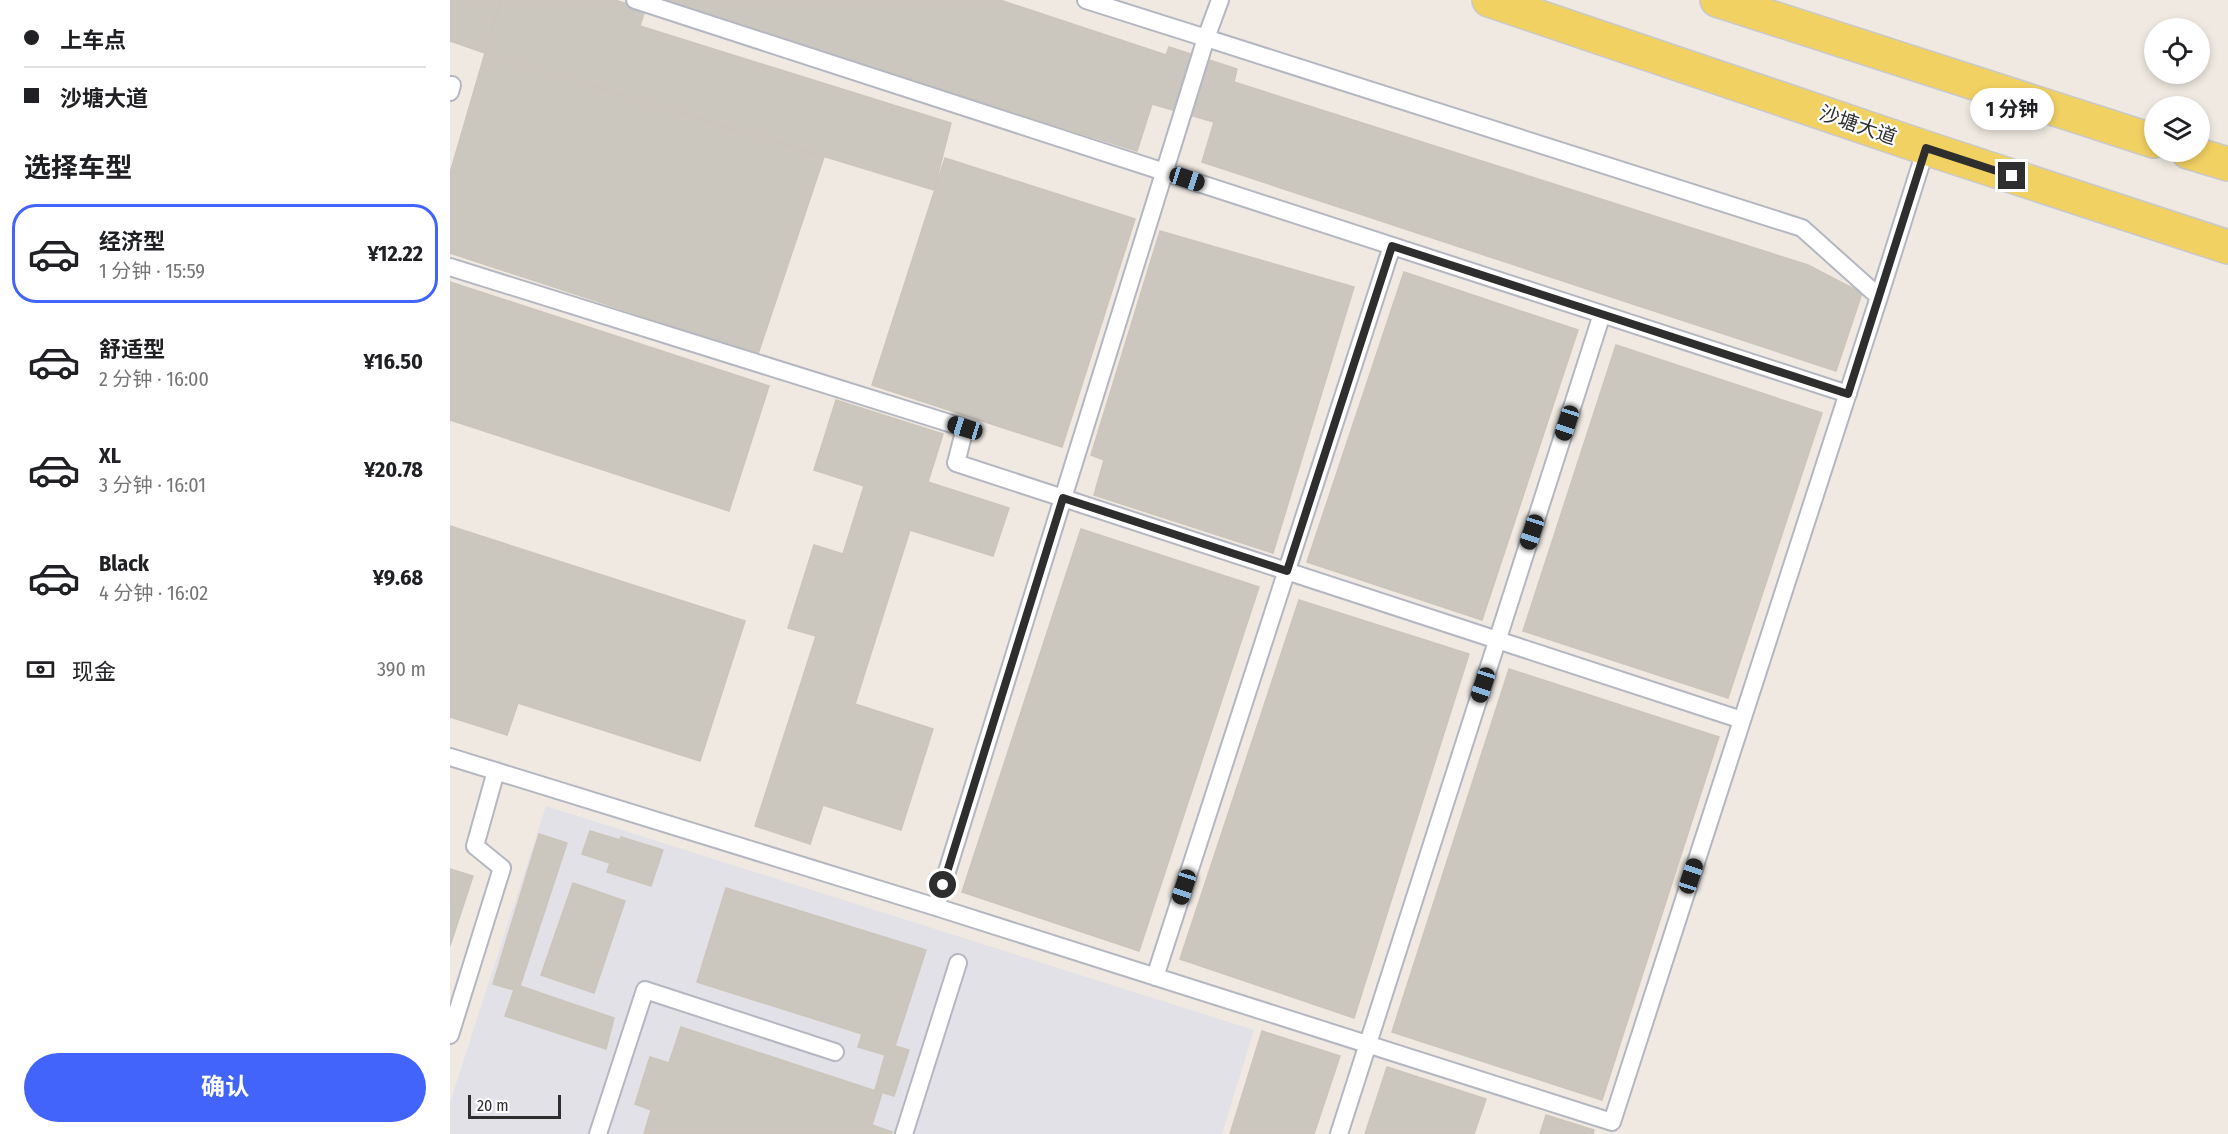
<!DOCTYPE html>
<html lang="zh">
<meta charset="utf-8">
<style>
body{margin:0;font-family:"Fira Sans Condensed","Noto Sans SC",sans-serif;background:#f6f6f6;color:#202124;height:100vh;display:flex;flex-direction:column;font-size:22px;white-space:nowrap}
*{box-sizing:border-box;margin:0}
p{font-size:20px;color:#757577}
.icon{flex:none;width:33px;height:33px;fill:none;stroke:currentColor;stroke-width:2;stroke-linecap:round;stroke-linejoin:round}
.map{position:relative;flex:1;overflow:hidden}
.side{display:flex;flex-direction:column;background:#fff;width:450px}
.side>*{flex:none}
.banner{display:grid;align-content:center;height:132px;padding:0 24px;background:#fff}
.controls{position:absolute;left:1694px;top:18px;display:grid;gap:12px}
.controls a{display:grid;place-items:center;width:66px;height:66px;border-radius:50%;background:#fff;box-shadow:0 3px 9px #0003;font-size:30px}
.scale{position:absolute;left:18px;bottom:15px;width:93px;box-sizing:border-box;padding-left:6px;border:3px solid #2e2e2e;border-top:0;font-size:16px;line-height:21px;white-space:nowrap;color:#2e2e2e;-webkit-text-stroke:4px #fff;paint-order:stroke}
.end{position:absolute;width:27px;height:27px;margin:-14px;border:8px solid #2e2e2e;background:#fff;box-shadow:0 0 0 3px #fff}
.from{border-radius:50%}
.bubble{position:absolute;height:42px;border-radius:21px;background:#fff;box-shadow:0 3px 9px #0003;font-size:20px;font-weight:700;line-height:42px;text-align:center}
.car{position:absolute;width:18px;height:36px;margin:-18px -9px;border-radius:8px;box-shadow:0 0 4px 2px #0007;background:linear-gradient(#222 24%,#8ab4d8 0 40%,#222 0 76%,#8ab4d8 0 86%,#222 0)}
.banner b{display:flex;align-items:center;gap:21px;height:57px;font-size:22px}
.banner b+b{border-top:2px solid #e0e0e0}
.banner i{width:15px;height:15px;background:#202124}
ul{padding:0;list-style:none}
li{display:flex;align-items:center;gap:18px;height:99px;margin:0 12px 9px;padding:0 12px;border:3px solid transparent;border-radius:24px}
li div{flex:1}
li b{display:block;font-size:22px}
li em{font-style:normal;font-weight:700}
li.selected{border-color:#4264fb}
li>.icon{width:54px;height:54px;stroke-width:1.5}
h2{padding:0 24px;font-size:27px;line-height:72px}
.pay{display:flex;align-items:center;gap:15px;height:66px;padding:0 24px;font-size:22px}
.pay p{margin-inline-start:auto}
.cta{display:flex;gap:12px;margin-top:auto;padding:12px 24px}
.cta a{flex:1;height:69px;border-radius:36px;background:#4264fb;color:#fff;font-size:24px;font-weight:700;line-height:69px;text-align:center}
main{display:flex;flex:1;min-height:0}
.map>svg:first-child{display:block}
.industrial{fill:#e3e1e8}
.building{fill:#cbc7bf;stroke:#cbc5ba;stroke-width:1.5}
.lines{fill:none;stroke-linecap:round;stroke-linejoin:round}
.service-casing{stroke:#b4b7c1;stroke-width:20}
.primary-casing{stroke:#c9c9c9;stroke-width:36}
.service{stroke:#fff;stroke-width:16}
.primary{stroke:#f2d163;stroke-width:33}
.route{stroke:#2e2e2e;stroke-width:8}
.labels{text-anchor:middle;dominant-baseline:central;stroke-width:4.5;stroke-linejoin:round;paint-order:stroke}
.street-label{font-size:20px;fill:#2e2e2e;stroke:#fff}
</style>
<main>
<section class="side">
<div class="banner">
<b><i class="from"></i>上车点</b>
<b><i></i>沙塘大道</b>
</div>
<h2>选择车型</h2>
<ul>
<li class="selected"><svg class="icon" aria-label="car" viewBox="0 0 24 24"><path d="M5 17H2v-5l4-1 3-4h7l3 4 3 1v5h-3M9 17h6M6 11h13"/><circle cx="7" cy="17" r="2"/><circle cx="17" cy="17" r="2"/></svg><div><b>经济型</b><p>1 分钟 · 15:59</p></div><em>¥12.22</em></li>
<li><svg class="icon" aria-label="car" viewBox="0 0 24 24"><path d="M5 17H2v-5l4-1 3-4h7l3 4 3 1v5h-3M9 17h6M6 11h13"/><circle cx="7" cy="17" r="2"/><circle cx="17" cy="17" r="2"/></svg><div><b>舒适型</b><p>2 分钟 · 16:00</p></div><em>¥16.50</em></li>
<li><svg class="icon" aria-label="car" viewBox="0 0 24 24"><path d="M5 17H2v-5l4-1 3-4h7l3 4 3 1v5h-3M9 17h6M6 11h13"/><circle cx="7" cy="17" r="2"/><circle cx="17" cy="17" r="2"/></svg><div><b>XL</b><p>3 分钟 · 16:01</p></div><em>¥20.78</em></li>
<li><svg class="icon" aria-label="car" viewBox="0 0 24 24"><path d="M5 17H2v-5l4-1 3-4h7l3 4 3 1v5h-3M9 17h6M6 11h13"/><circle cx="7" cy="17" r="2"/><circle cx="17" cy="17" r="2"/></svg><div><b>Black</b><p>4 分钟 · 16:02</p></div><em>¥9.68</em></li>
</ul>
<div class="pay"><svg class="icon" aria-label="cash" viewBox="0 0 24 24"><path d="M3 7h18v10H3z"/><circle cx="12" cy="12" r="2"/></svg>现金<p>390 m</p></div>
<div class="cta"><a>确认</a></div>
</section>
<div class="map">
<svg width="1778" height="1134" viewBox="0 0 1778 1134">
<rect width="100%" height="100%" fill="#efe9e1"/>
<path class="industrial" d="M96,806l708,224 -32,104h-772v-32z"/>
<path class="building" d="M0,0h51l-16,53 -35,-12z
M51,0h114l30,10 -5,16 311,97 -17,67 -449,-137z
M208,0h342l166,55 3,-8 68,22 -3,13 574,183 54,28 -26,78 -634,-209 12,-40 -62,-18 -15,47z
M35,53l339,104 -66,197 -308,-101v-80z
M495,158l190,61 -73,228 -190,-62z
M710,231l194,56 -81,266 -179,-58 10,-35 -13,-5z
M954,272l174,58 -96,290 -175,-58z
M0,282l319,104 -40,125 -279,-91z
M1166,345l206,68 -94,285 -205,-67z
M386,400l107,34 -15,48 81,26 -16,48 -83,-26 -55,174 78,25 -32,101 -78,-25 -13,39 -55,-18 61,-190 -28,-8 26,-83 29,9 21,-68 -50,-16z
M0,526l295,95 -45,140 -182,-58 -11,32 -57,-18z
M631,529l178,58 -120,364 -177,-59z
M849,600l170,54 -115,364 -174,-59z
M1059,669l210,68 -117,363 -210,-68z
M140,831l30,9 1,-3 42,13 -12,36 -44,-14 3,-9 -28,-9z
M89,834l28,9 -47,143 94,32 -8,31 -101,-33 9,-26 -21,-6z
M0,869l23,7 -23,70z
M123,883l52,18 -31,92 -53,-18z
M276,888l200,62 -31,96 14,4 -15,46 -19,-6 10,-35 -27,-8 4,-13 -165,-52z
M231,1027l201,66 -10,32 20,7 -1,2h-247l7,-24 -16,-6 15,-47 19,6z
M812,1031l78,25 -26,78h-84z
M937,1067l99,32 -12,35h-109z
M1096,1115l48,15 -1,4h-53z"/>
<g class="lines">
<g class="service-casing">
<path id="service" d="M185,0l1213,394
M0,85h2l-2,7
M0,267l515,161 -9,35 786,257
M1429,297l47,-149
M0,757l486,150 676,215 267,-825 -77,-69 -596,-190 14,-38
M486,907l270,-869 -120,-38
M705,977l237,-731
M0,1035l52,-167 -27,-22 21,-75
M148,1134l47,-144 190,62
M454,1134l54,-171
M889,1134l263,-820"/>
</g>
<g class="primary-casing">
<path id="primary" d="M1039,0l437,148 302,99
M1267,0l437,141
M1738,152l40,12"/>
</g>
<use href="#service" class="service"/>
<use href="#primary" class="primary"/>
</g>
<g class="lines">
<path class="route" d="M493,885l120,-387 224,73 105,-325 456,148 78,-246 86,28"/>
</g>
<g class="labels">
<g class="street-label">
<text transform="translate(1408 125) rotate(19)">沙塘大道</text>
</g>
</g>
</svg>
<div class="controls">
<a><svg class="icon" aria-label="locate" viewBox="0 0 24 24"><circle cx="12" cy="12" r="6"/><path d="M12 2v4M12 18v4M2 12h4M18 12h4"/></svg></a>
<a><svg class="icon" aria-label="layers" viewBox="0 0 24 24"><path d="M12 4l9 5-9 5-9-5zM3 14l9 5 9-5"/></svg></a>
</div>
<div class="scale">20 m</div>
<i class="end from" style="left:493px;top:885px"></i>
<i class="end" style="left:1562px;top:176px"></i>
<div class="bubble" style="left:1520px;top:88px;width:84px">1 分钟</div>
<i class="car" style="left:737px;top:179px;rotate:108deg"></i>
<i class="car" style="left:1117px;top:423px;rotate:198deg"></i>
<i class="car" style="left:515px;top:428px;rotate:287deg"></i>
<i class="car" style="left:1082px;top:532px;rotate:198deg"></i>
<i class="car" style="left:1033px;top:685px;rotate:198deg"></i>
<i class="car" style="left:1241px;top:876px;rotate:18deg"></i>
<i class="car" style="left:734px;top:887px;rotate:198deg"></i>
</div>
</main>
